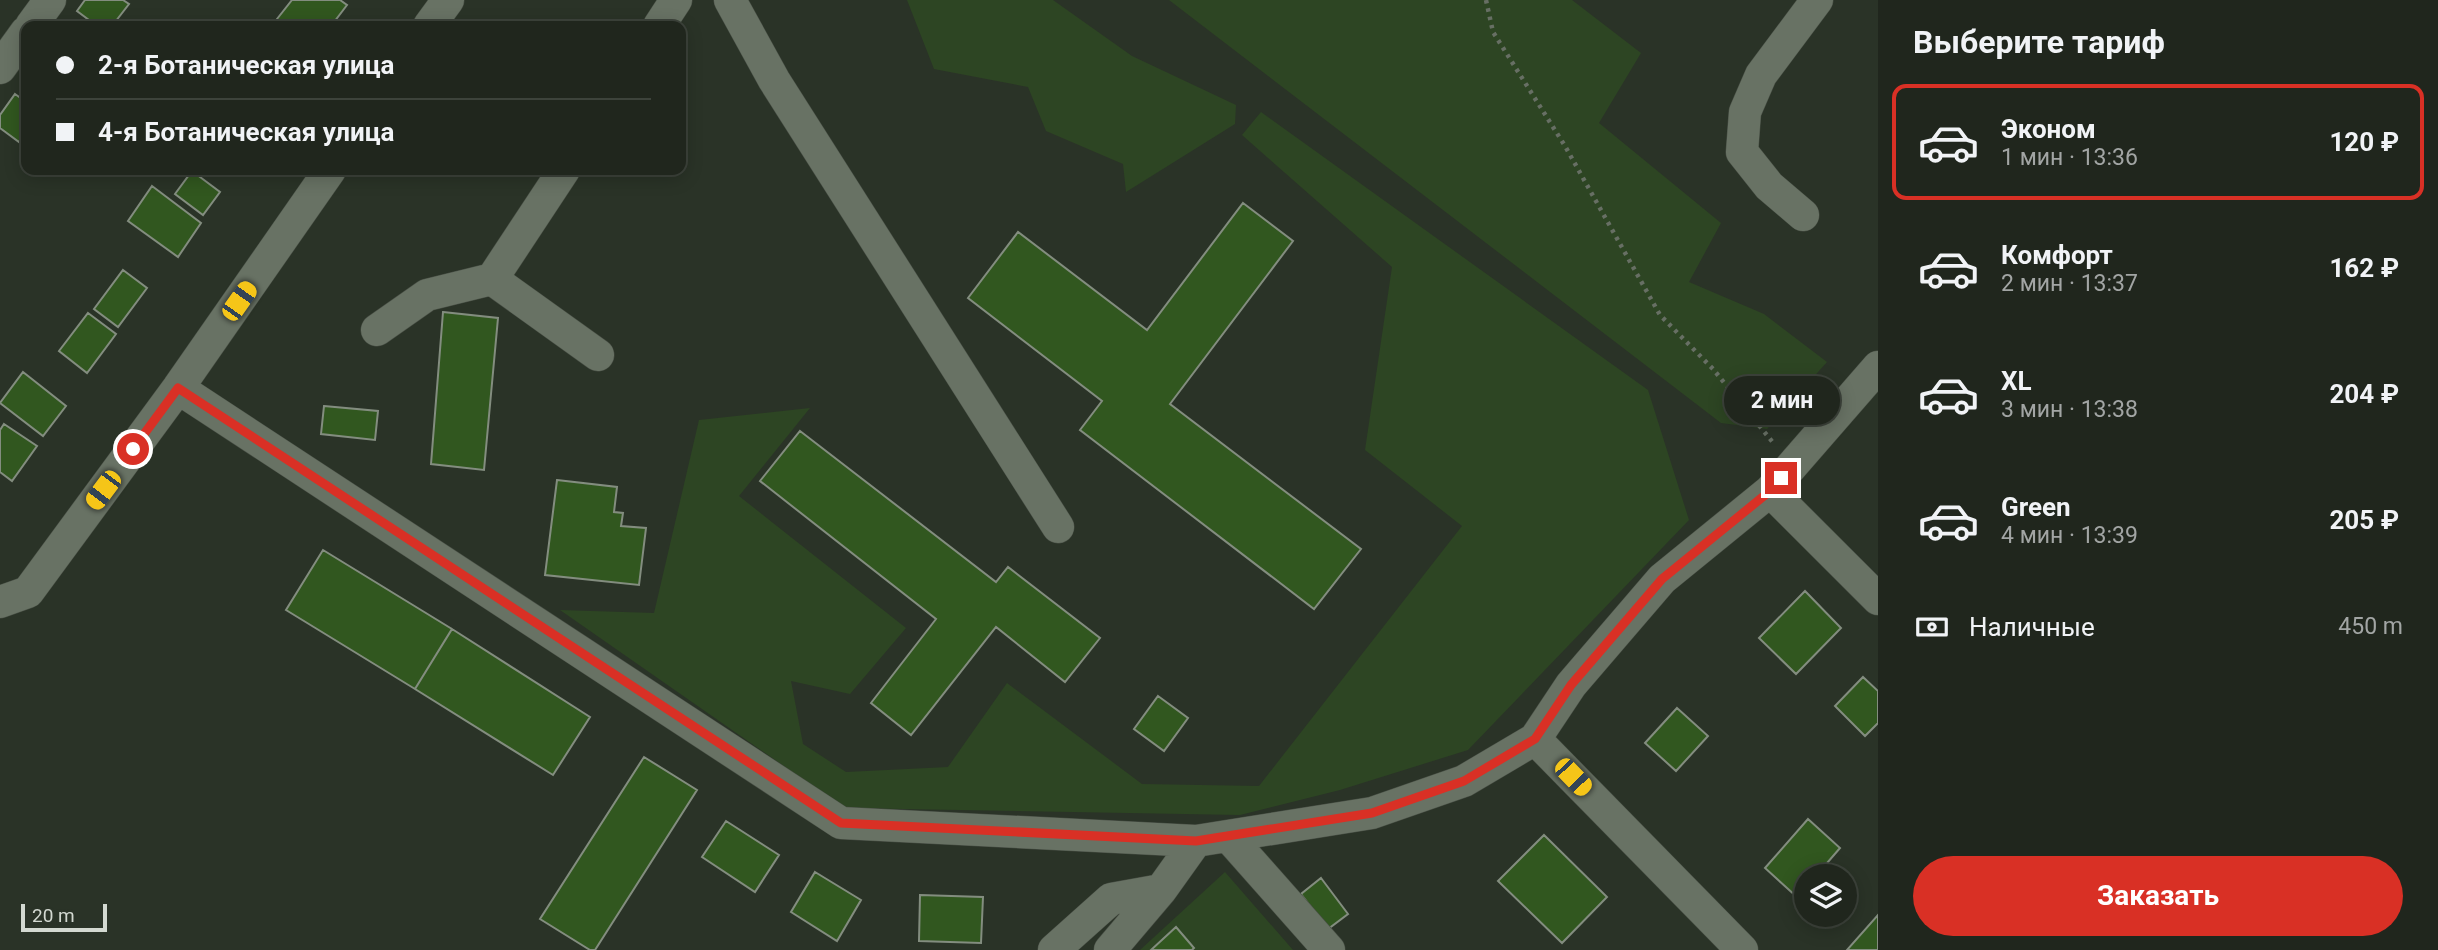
<!DOCTYPE html>
<html lang="ru">
<meta charset="utf-8">
<style>
body{margin:0;font-family:Roboto,sans-serif;background:#282e26;color:#f1f3f6;height:100vh;display:flex;flex-direction:column;font-size:26px;white-space:nowrap}
*{box-sizing:border-box;margin:0}
p{font-size:23px;color:#a2a5a4}
.icon{flex:none;width:38px;height:38px;fill:none;stroke:currentColor;stroke-width:2;stroke-linecap:round;stroke-linejoin:round}
.map{position:relative;flex:1;overflow:hidden}
.details{display:flex;flex-direction:column;background:#20261d;width:560px}
.details>*{flex:none}
.guide{position:absolute;left:21px;top:21px;width:665px;height:154px;border-radius:14px;box-shadow:0 4px 18px #0003,0 0 0 2px #3d433b;display:grid;align-content:center;height:154px;padding:0 35px;background:#20261d}
.controls{position:absolute;left:1794px;top:864px;display:grid;gap:14px}
.controls a{display:grid;place-items:center;width:63px;height:63px;border-radius:50%;background:#20261d;box-shadow:0 4px 18px #0003,0 0 0 2px #3d433b;font-size:35px}
.scale{position:absolute;left:21px;bottom:18px;width:86px;box-sizing:border-box;padding-left:7px;border:4px solid #d3d9d1;border-top:0;font-size:19px;line-height:24px;white-space:nowrap;color:#d3d9d1;-webkit-text-stroke:5px #2a3327;paint-order:stroke}
.end{position:absolute;width:32px;height:32px;margin:-16px;border:9px solid #d93025;background:#fff;box-shadow:0 0 0 4px #fff}
.from{border-radius:50%}
.bubble{position:absolute;height:49px;border-radius:24px;background:#20261d;box-shadow:0 4px 18px #0003,0 0 0 2px #3d433b;font-size:23px;font-weight:700;line-height:49px;text-align:center}
.car{position:absolute;width:21px;height:42px;margin:-21px -10px;border-radius:9px;box-shadow:0 0 5px 2px #0007;background:linear-gradient(#f5c518 24%,#345 0 40%,#f5c518 0 76%,#345 0 86%,#f5c518 0)}
.guide b{display:flex;align-items:center;gap:24px;height:66px;font-size:26px}
.guide b+b{border-top:2px solid #3d433b}
.guide i{width:18px;height:18px;background:#f1f3f6}
ul{padding:0;list-style:none}
li{display:flex;align-items:center;gap:21px;height:116px;margin:0 14px 10px;padding:0 21px;border:4px solid transparent;border-radius:14px}
li div{flex:1}
li b{display:block;font-size:26px}
li em{font-style:normal;font-weight:700}
li.selected{border-color:#d93025}
li>.icon{width:63px;height:63px;stroke-width:1.5}
h2{padding:0 35px;font-size:32px;line-height:84px}
.pay{display:flex;align-items:center;gap:18px;height:77px;padding:0 35px;font-size:26px}
.pay p{margin-inline-start:auto}
.button{display:flex;gap:14px;margin-top:auto;padding:14px 35px}
.button a{flex:1;height:80px;border-radius:42px;background:#d93025;color:#fff;font-size:28px;font-weight:700;line-height:80px;text-align:center}
main{display:flex;flex:1;min-height:0}
.map>svg:first-child{display:block}
.green{fill:#2d4523}
.building{fill:#31571f;stroke:#838d7f;stroke-width:2}
.lines{fill:none;stroke-linecap:round;stroke-linejoin:round}
.minor-casing{stroke:#484f45;stroke-width:33}
.path{stroke:#676f64;stroke-width:4.5;stroke-dasharray:3.5 5;stroke-linecap:butt}
.minor{stroke:#687264;stroke-width:32}
.route{stroke:#d93025;stroke-width:9}
</style>
<main>
<div class="map">
<svg width="1878" height="950" viewBox="0 0 1878 950">
<rect width="100%" height="100%" fill="#2a3327"/>
<path class="green" d="M907,0h146l79,56 104,49 -1,19 -109,68 -3,-28 -77,-33 -18,-44 -94,-18z
M1169,0h403l69,53 -42,70 122,100 -32,59 75,32 63,48 -60,67 -46,-6z
M1261,112l387,278 41,130 -221,230 -128,40 -100,25 -396,-7 -284,-198 94,3 45,-193 111,-12 -71,88 167,132 -56,66 -59,-13 12,63 43,28 102,-5 59,-84 135,101 117,2 203,-260 -97,-76 27,-183 -150,-132z
M1225,872l68,78h-153z"/>
<path class="building" d="M85,0h38l6,4 -17,22h-15l-20,-15z
M292,0h48l7,5 -16,21h-45l-9,-7z
M15,94l11,8v30l-7,10 -19,-14v-13z
M192,171l28,21 -17,23 -28,-21z
M152,186l49,37 -23,34 -50,-36z
M1243,203l50,38 -123,163 191,145 -47,60 -234,-179 22,-29 -134,-103 50,-66 129,98z
M123,270l24,18 -29,39 -24,-18z
M443,312l55,6 -14,152 -53,-6z
M88,313l28,21 -29,39 -28,-22z
M23,372l43,34 -23,30 -43,-33z
M324,406l54,5 -3,29 -54,-6z
M4,424l33,22 -25,35 -12,-9v-42z
M800,431l196,151 12,-15 92,71 -35,44 -69,-55 -85,108 -40,-32 65,-84 -176,-138z
M557,480l60,7 -3,25 9,1 -2,13 25,2 -7,57 -94,-10z
M323,550l129,79 -37,60 -129,-79z
M1805,591l36,37 -45,46 -37,-36z
M452,629l138,88 -37,58 -138,-86z
M1863,677l15,14v32l-13,13 -30,-30z
M1158,696l30,22 -24,33 -30,-22z
M1677,708l31,28 -32,35 -31,-28z
M644,757l53,33 -102,160h-5l-50,-31z
M1808,819l32,29 -25,29h-9v10l-9,10 -32,-29z
M726,821l53,34 -24,37 -53,-35z
M1544,835l63,62 -45,46 -64,-62z
M815,872l46,28 -24,41 -46,-29z
M1321,878l27,36 -20,15 -27,-35z
M920,895l63,2 -2,46 -62,-2z
M1878,915v35h-31z
M1176,927l18,21 -2,2h-41z"/>
<g class="lines">
<g class="minor-casing">
<path id="minor" d="M730,0l44,80 284,447
M31,26l19,-26
M429,26l19,-26
M659,26l17,-26
M0,68l26,-36
M564,170l-72,109 106,76
M1803,215l-34,-29 -27,-34 3,-40 16,-37 56,-75
M377,330l50,-35 65,-16
M178,388l663,435 355,18 176,-28 92,-32 71,-42 36,-54 91,-106 108,-88 108,-124
M1770,491l108,108
M0,602l28,-10 150,-204 152,-218
M1535,739l207,211
M1228,836l101,114
M1054,950l57,-51 50,-9 35,-49
M1110,950l51,-60"/>
</g>
<path class="path" d="M1486,0l7,32 72,114 95,169 53,54 62,76"/>
<use href="#minor" class="minor"/>
</g>
<g class="lines">
<path class="route" d="M133,449l45,-61 663,435 355,18 176,-28 92,-32 71,-42 36,-54 91,-106 108,-88 11,-13"/>
</g>
</svg>
<div class="controls">
<a><svg class="icon" aria-label="layers" viewBox="0 0 24 24"><path d="M12 4l9 5-9 5-9-5zM3 14l9 5 9-5"/></svg></a>
</div>
<div class="scale">20 m</div>
<i class="end from" style="left:133px;top:449px"></i>
<i class="end" style="left:1781px;top:478px"></i>
<div class="bubble" style="left:1724px;top:376px;width:116px">2 мин</div>
<i class="car" style="left:239px;top:301px;rotate:35deg"></i>
<i class="car" style="left:103px;top:490px;rotate:217deg"></i>
<i class="car" style="left:1573px;top:777px;rotate:136deg"></i>
<div class="guide">
<b><i class="from"></i>2-я Ботаническая улица</b>
<b><i></i>4-я Ботаническая улица</b>
</div>
</div>
<section class="details">
<h2>Выберите тариф</h2>
<ul>
<li class="selected"><svg class="icon" aria-label="car" viewBox="0 0 24 24"><path d="M5 17H2v-5l4-1 3-4h7l3 4 3 1v5h-3M9 17h6M6 11h13"/><circle cx="7" cy="17" r="2"/><circle cx="17" cy="17" r="2"/></svg><div><b>Эконом</b><p>1 мин · 13:36</p></div><em>120 ₽</em></li>
<li><svg class="icon" aria-label="car" viewBox="0 0 24 24"><path d="M5 17H2v-5l4-1 3-4h7l3 4 3 1v5h-3M9 17h6M6 11h13"/><circle cx="7" cy="17" r="2"/><circle cx="17" cy="17" r="2"/></svg><div><b>Комфорт</b><p>2 мин · 13:37</p></div><em>162 ₽</em></li>
<li><svg class="icon" aria-label="car" viewBox="0 0 24 24"><path d="M5 17H2v-5l4-1 3-4h7l3 4 3 1v5h-3M9 17h6M6 11h13"/><circle cx="7" cy="17" r="2"/><circle cx="17" cy="17" r="2"/></svg><div><b>XL</b><p>3 мин · 13:38</p></div><em>204 ₽</em></li>
<li><svg class="icon" aria-label="car" viewBox="0 0 24 24"><path d="M5 17H2v-5l4-1 3-4h7l3 4 3 1v5h-3M9 17h6M6 11h13"/><circle cx="7" cy="17" r="2"/><circle cx="17" cy="17" r="2"/></svg><div><b>Green</b><p>4 мин · 13:39</p></div><em>205 ₽</em></li>
</ul>
<div class="pay"><svg class="icon" aria-label="cash" viewBox="0 0 24 24"><path d="M3 7h18v10H3z"/><circle cx="12" cy="12" r="2"/></svg>Наличные<p>450 m</p></div>
<div class="button"><a>Заказать</a></div>
</section>
</main>
